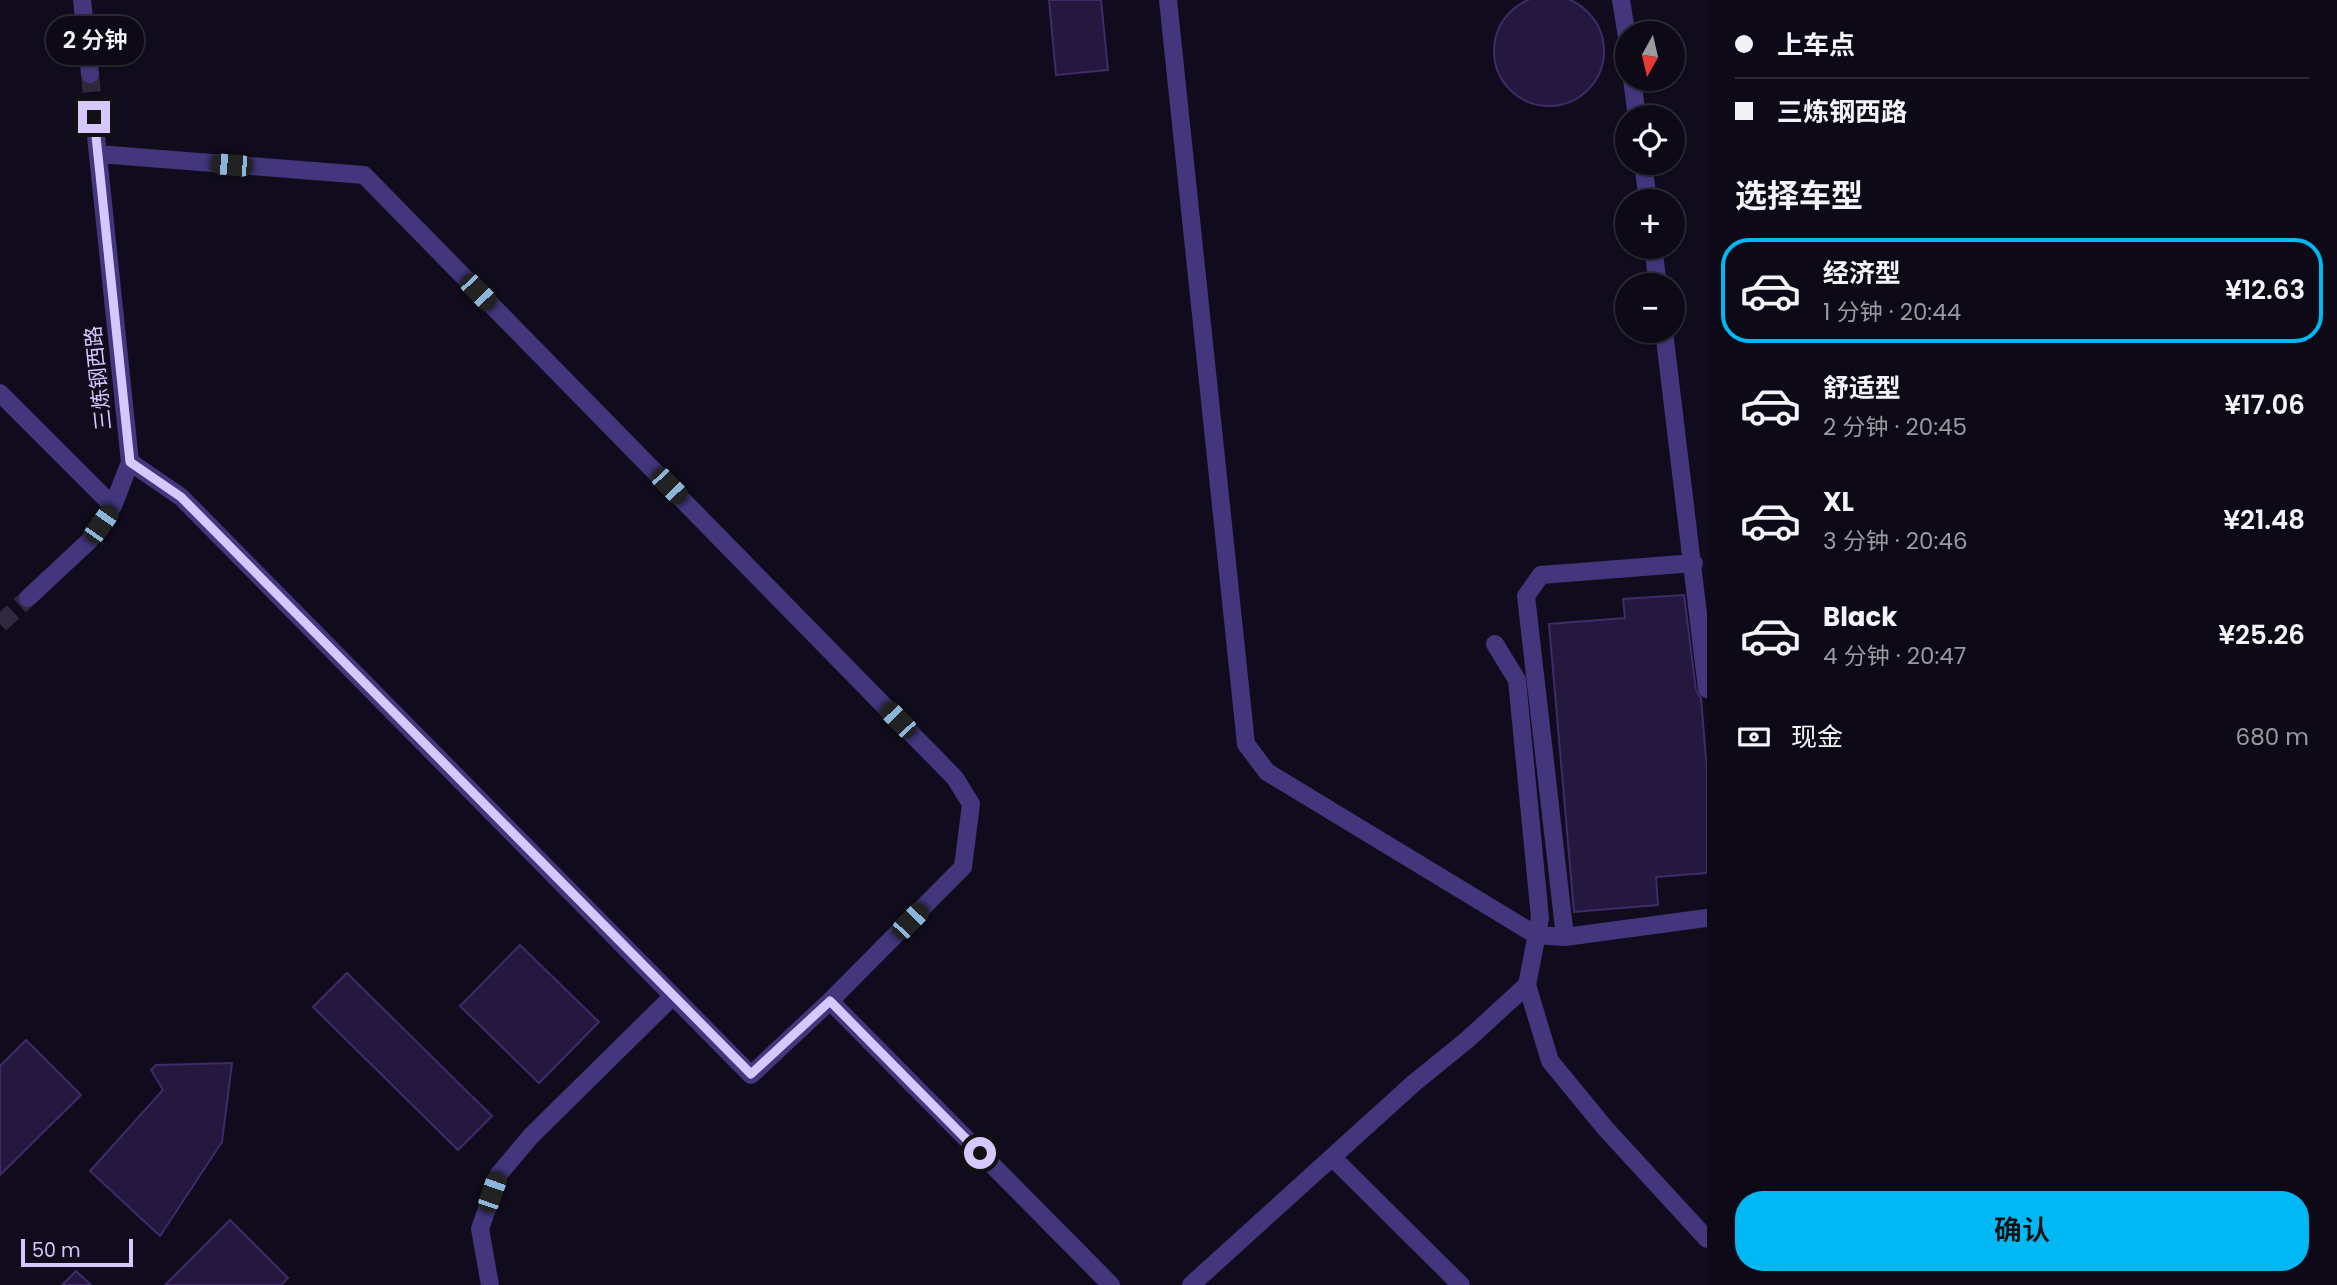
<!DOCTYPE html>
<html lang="zh">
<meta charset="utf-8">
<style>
body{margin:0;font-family:Poppins,"Noto Sans SC",sans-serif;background:#16121f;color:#f1f3f6;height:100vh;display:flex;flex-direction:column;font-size:26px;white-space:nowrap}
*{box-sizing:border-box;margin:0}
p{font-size:23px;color:#9a9aa1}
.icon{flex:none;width:38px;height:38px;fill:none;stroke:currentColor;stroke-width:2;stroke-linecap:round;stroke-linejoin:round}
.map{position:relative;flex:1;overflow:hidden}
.drawer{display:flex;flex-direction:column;background:#0d0916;width:630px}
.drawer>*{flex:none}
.top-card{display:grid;align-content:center;height:154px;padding:0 28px;background:#0d0916}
.needle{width:46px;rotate:188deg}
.fabs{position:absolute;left:1615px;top:21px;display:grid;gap:14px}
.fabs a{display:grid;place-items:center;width:70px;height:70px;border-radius:50%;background:#0d0916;box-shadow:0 2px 5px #0004,0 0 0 2px #2d2a35;font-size:35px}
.scale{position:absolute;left:21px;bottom:18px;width:112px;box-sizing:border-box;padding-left:7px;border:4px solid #d6c8ff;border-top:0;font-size:19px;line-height:24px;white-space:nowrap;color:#d6c8ff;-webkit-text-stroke:5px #110c1d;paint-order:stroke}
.end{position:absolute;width:32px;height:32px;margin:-16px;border:9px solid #d6c8ff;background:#111;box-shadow:0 0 0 4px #111}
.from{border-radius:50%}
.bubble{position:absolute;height:49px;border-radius:24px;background:#0d0916;box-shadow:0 2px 5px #0004,0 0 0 2px #2d2a35;font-size:23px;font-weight:600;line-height:49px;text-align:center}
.car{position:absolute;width:21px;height:42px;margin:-21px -10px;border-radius:9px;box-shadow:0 0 5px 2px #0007;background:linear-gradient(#222 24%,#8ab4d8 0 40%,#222 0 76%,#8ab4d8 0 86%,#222 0)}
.top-card b{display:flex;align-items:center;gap:24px;height:66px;font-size:26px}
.top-card b+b{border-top:2px solid #2d2a35}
.top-card i{width:18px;height:18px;background:#f1f3f6}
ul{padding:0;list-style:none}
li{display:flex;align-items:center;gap:21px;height:105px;margin:0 14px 10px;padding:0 14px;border:4px solid transparent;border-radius:28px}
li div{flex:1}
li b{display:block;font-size:26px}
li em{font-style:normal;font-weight:600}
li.on{border-color:#00b8f3}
li>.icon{width:63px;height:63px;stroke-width:1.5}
h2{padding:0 28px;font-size:32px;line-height:84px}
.pay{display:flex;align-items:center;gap:18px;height:77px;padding:0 28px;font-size:26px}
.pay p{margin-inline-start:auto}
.action{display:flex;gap:14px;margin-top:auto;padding:14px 28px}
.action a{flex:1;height:80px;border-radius:28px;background:#00b8f3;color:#111;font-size:28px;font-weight:600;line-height:80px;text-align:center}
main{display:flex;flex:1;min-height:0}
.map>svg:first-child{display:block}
.building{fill:#25183e;stroke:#3f2a6a;stroke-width:2}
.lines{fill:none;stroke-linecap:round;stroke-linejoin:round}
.minor-tunnel{stroke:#2f283f;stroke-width:18;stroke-dasharray:18 9;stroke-linecap:butt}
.minor{stroke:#43367c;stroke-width:18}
.route{stroke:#d6c8ff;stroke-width:9}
.labels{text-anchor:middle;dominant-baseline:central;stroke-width:6;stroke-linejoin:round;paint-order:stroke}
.street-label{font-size:21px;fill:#d6c8ff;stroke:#110c1d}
</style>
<main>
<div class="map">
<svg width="1707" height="1285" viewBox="0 0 1707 1285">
<rect width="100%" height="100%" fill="#110c1d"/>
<path class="building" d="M1494 51a55 55 0 1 1 110 0a55 55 0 1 1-110 0Z
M1049,0h52l7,70 -52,5z
M1684,595l12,95 5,8 6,73v102l-51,4 2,28 -84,7 -25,-288 76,-6 -2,-19z
M520,945l79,77 -60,61 -79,-77z
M347,973l145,143 -34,34 -145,-143z
M26,1040l55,55 -81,80v-109z
M232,1063l-10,79 -62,94 -70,-65 73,-81 -12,-20 5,-5z
M230,1220l58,58 -7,7h-116z
M76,1271l15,14h-29z"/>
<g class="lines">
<path class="minor-tunnel" d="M90,74l4,43
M0,624l28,-26"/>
<path class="minor" d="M82,0l8,74
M1168,0l78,744 21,28 269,163 29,2 142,-19
M1621,0l7,43
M1632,79l5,38
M98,154l266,21 591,603 16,26 -8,63 -133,134 -79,74 -570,-578 -51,-35
M1643,163l5,38
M1653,247l5,38
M1664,331l43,358
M0,393l113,113
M28,598l61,-57 24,-35 17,-44 -36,-345
M1495,644l22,36 23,238 -13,67 23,76 55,67 102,111
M1565,937l-39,-341 15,-21 153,-12
M830,1001l281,284
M1332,1157l129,128
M490,1285l-10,-56 19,-55 32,-38 142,-140
M1191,1285l223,-202 53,-43 60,-55"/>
</g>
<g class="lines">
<path class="route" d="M94,117l36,345 51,35 570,577 79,-73 150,152"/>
</g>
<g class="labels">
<g class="street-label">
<text transform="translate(98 378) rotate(-96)">三炼钢西路</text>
</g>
</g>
</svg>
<div class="fabs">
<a><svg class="needle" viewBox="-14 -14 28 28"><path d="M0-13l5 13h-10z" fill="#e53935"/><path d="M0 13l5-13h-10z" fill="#9a9aa1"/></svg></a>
<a><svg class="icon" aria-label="locate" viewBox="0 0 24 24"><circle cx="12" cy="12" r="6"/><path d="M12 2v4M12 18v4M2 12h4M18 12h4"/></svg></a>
<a>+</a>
<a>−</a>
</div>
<div class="scale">50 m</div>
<i class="end from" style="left:980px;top:1153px"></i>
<i class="end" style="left:94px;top:117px"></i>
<div class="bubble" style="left:46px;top:16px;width:98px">2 分钟</div>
<i class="car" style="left:231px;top:165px;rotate:275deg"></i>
<i class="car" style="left:478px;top:292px;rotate:136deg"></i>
<i class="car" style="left:669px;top:486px;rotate:136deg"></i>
<i class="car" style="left:101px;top:524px;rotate:35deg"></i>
<i class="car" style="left:898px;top:720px;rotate:316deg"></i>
<i class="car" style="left:910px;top:921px;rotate:44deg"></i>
<i class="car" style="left:492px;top:1192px;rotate:19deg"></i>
</div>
<section class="drawer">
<div class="top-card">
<b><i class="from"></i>上车点</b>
<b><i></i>三炼钢西路</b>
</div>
<h2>选择车型</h2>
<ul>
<li class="on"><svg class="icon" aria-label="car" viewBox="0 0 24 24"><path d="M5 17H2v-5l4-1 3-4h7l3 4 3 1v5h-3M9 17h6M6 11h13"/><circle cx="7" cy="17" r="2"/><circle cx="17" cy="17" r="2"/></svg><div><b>经济型</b><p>1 分钟 · 20:44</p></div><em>¥12.63</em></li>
<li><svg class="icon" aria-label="car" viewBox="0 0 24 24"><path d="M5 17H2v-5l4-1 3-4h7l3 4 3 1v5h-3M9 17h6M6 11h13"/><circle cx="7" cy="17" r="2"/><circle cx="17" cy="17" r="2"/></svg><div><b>舒适型</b><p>2 分钟 · 20:45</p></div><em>¥17.06</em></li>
<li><svg class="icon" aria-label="car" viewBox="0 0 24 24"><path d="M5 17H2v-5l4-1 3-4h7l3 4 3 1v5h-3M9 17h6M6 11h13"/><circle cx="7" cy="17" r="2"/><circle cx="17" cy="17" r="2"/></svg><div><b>XL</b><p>3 分钟 · 20:46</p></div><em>¥21.48</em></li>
<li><svg class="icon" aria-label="car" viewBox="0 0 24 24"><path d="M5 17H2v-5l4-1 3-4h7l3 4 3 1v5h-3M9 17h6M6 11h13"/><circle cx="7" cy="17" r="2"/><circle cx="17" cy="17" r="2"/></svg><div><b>Black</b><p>4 分钟 · 20:47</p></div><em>¥25.26</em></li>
</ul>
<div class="pay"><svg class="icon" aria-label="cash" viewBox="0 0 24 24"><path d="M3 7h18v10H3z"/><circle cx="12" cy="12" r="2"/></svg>现金<p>680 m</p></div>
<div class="action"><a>确认</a></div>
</section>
</main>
